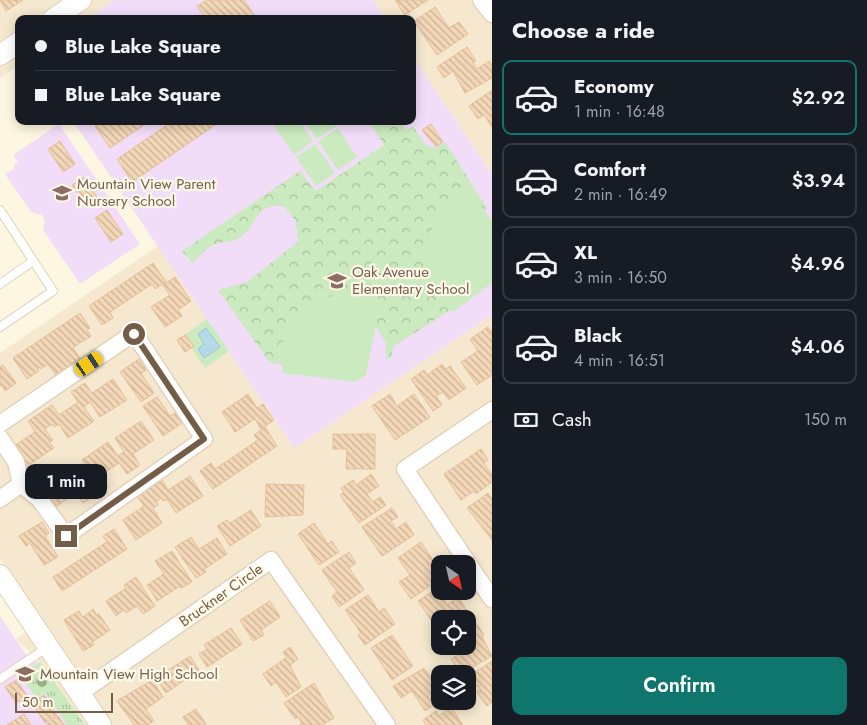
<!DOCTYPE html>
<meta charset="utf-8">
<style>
body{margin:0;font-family:Jost,sans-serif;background:#242831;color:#f1f3f6;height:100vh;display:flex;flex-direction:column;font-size:19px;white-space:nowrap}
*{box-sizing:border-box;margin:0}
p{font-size:16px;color:#9ea1a6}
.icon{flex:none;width:28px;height:28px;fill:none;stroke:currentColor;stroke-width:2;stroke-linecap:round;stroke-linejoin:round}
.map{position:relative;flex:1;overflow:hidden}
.drawer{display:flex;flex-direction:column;background:#171b24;width:375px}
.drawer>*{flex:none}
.guide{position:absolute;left:15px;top:15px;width:401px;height:110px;border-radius:10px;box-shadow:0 2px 12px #0003;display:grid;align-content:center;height:110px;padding:0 20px;background:#171b24}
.needle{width:32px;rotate:146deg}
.fabs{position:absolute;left:431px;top:555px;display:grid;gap:10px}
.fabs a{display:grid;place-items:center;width:45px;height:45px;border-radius:10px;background:#171b24;box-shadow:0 2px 12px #0003;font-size:25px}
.scale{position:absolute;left:15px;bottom:12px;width:98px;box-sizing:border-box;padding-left:5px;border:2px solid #745d47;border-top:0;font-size:14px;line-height:18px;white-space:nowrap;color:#745d47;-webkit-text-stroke:4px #fff9e7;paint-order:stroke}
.end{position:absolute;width:22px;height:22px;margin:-11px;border:6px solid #745d47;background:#fff;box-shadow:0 0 0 2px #fff}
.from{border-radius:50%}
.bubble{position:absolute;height:35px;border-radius:10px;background:#171b24;box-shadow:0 2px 12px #0003;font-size:16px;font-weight:600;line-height:35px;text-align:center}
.car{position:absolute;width:15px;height:30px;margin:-15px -8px;border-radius:6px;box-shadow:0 0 4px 1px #0007;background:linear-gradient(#f5c518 24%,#345 0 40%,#f5c518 0 76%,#345 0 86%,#f5c518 0)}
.guide b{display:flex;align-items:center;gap:18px;height:48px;font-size:19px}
.guide b+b{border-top:1px solid #363941}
.guide i{width:12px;height:12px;background:#f1f3f6}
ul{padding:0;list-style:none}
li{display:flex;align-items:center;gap:15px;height:75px;margin:0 10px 8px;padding:0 10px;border:2px solid #363941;border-radius:10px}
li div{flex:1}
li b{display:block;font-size:19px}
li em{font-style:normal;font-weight:600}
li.selected{border-color:#0f766e}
li>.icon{width:45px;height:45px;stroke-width:1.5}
h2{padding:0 20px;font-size:22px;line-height:60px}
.pay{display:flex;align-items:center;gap:12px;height:55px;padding:0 20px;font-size:19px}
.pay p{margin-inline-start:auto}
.action{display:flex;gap:10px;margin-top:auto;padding:10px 20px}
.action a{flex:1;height:58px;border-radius:10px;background:#0f766e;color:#fff;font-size:20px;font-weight:600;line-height:58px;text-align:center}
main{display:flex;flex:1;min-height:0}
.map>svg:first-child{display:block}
.residential{fill:#f5e8cf;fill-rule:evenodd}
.education{fill:#f2ddf9}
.grass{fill:url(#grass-tufts)}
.park{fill:url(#park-crowns)}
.pitch{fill:#cbeabf}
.water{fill:#b5d9e6;stroke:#9bc7d9}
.building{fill:url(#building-back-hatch);stroke:#e6c097}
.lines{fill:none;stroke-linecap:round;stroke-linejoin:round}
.service-casing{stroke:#e1d2bc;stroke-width:10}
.minor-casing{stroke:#e1d2bc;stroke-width:19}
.tertiary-casing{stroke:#e1d2bc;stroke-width:22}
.service{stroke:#fff;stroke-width:8}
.minor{stroke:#fff;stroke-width:16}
.tertiary{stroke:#fff;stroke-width:20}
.tree{fill:#99b287}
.route{stroke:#745d47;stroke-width:6}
.labels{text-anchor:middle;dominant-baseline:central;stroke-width:4.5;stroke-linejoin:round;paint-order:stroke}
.education-label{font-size:15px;fill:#785e54;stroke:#fff9e7;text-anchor:start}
.street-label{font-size:15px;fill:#745d47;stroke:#fff9e7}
</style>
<main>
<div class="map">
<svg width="492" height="725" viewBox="0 0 492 725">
<defs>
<pattern id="grass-tufts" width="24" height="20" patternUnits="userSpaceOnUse" patternTransform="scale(1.25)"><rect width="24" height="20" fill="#cbeabf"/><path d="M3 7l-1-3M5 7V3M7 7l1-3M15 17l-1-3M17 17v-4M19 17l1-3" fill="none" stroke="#a9c19d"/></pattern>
<pattern id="park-crowns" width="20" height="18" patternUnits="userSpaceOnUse" patternTransform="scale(1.25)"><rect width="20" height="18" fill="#cbeabf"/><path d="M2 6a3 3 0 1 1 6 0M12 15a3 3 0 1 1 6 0" fill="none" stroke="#a9c19d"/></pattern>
<pattern id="building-back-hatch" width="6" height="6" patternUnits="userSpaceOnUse" patternTransform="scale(1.25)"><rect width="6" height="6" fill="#f3d7b7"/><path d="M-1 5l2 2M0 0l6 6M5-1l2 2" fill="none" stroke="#c9b297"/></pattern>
</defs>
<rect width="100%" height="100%" fill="#fdf6e0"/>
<path class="residential" d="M0,0h114l-27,19h-68v46l-19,13z
M373,0h119v174l-79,-117 -1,-38h-26z
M158,246l136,202 198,-133v410h-407l-45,-63 -24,-23 26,-18 -42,-63v-205zM440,564h28v27h-28zM440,619h28v27h-28zM440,674h28v27h-28z"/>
<path class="education" d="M114,0h259l13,19h-299z
M413,57l79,117v141l-198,133 -221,-327h339z
M59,124l81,120 -60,40 -37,-54 2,-9 -3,-6 -11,-3 -26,-38 9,-5v-4l4,-3 -5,-7z
M0,616l29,43 11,3 45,63h-85z"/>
<path class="grass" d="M40,662l45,63h-18l-22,-32 -8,5 -18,-23z"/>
<path class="park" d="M368,121h32l6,9 7,-4 13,20 11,2 8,-6 42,66 -4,3 -16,89 -73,46 -3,11 -5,3v-17l-12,-19 -71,41 -33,-2 -52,-73 29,-8 51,-40 -2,-21 -12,-15c-31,-3 -25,20 -45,32 -7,5 -18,3 -26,7 -8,4 -14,13 -21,18l-10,-12 118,-80 16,20 68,-46z"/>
<path class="pitch" d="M280,121h19l14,20 -19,14 -20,-29z
M304,121h29l3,5 -19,13z
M338,128l19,29 -19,13 -20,-29z
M315,144l20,29 -19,13 -20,-29z
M472,192l20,29v62l-39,29 -21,-22 -13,-39 23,-40z
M346,292l35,7 -15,76 -11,7 -73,-9 1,-32 18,-36z
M207,319l22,32 -24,17 -14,-20 -6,4 -8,-12z"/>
<path class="water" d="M206,328l14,19 -16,11 -6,-9 6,-5 -6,-10z"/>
<path class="building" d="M0,0h23l-17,11z
M207,0h37l11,16 -4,3h-45l-9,-13z
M395,0h33l-23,15z
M435,7l14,21 10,-6 9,12 -31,21 -23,-34z
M467,47l9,14 -3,2 4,6 12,-8 3,5v12l-27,15 -12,-22 -9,7 -7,-11z
M492,90v37l-8,-12 -6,4 -9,-13z
M102,121h48l-40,27 -15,-22z
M173,121h48l-89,61 -15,-23z
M431,124l12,18 -7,5 -14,-17z
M60,141l15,23 -12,8 -15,-23z
M84,177l15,23 -12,8 -15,-23z
M107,210l16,24 -12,8 -16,-24z
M153,263l13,19 -11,7 -3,-5 -42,28 3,6 -11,7 -13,-19z
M175,277l16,24 -13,9 4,6 -17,11 -14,-20 19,-12 -7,-10z
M80,313l10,15 -3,2 4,6 -9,6 -3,-2 2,2 -8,6 7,10 -24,17 -8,-11 -7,5 -1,-2 -2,2 1,2 -12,8 -14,-21z
M488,327l4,5v43l-15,10 -16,-23 17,-11 -8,-12z
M185,335l9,11 -9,6 -8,-12z
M139,359l7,11 -5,3 13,20 -13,9 -21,-30z
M442,364l4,5 4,-3 16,22 -17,12 -6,-8 -7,4 6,9 -9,6 -22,-32 13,-9 3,5z
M3,365l13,18 -11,8 -3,-6 -2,1v-19z
M113,379l14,21 -27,17 -10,-15 -6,5 10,14 -26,17 -9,-14 -5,3 -2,-3 -7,5 8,11 -4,2 5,6 -27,18 -13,-20 21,-14 -7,-11 24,-16 7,10 19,-13 -7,-10 14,-9 7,10z
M248,394l9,14 6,-4 11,16 -13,9 -6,-10 -20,13 -13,-20z
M390,394l7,12 17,-12 16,23 -35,23 -23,-34z
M157,397l13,19 5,-3 7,10 -19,13 -20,-30z
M141,421l13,19 -21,14 7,11 -13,9 -8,-11 -19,13 8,11 -25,16 -7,-10 -21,14 -13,-20 26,-18 10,15 14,-10 -10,-14 26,-18 10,14 6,-4 -9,-14z
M265,427l12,19 -64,43 -13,-18 11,-8 4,6 43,-29 -4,-5z
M333,434h42v35h-29l1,-20h-14z
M481,449l7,11 -4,3 8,12v7l-16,12 -2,-3 -13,9 -17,-26z
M371,474l8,12 -12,8 6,8 7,-5 6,8 -27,18 -19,-28 4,-3 -3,-4 12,-8 3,5z
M190,476l13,20 -27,17 -9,-14 -4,2 -2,-3 -5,4 2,3 -5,3 9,15 -26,17 -13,-20 21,-14 -7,-10 25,-17 6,11z
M266,484l38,1 -1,30 -38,2z
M488,493l4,6v41l-25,-32z
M392,508l6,9 -7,4 5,8 10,-7 8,13 -32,21 -20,-29z
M251,510l10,16 -31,20 -13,-20 10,-6 3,3z
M42,522l7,11 -4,3 13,21 -14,8 -14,-22 -4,3 -7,-10z
M314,523l14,21 4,-3 7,11 -20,13 -21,-31z
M114,529l13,20 -65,42 -9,-14 54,-35 -4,-6z
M191,537l8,12 18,-11 10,16 -23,15 2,3 -10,6 -21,-31z
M421,542l14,21 5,9v7l-29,20 -12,-17 11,-7 -12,-17z
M172,551l20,31 -11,6 -1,-2 -23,15 -10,-16 17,-11 -9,-13z
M349,552l7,11 -7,5 15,22 -25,17 -7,-11 5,-4 -15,-22z
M136,577l19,29 -12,8 -6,-8 -11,7 -2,-3 -8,6 -10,-15 20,-13 -2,-3z
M440,586v5h6l2,3 -5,4 4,7 11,-8 12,18 -6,4h-24v8l-3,2 -19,-28z
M368,595l11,17 5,-4 11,16 -30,21 -7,-10 3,-2 -16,-23z
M270,601l10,16 -19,13 3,5 -11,6 -13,-21z
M93,609l4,6 2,-1 11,16 -18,12 2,3 -11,6 -19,-31 15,-9 4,6z
M472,617l12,18 -2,2 10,19 -31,18 -10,-15 12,-8 -3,-5h8v-25z
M231,628l11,16 -35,23 -8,-13 8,-5 -3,-4z
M392,635l21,31 -21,14 -21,-32z
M290,647l8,12 -8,6 11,22 -15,10 -10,-15 -5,4 -8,-12 24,-17 -4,-5z
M190,656l9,14 -33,23 -10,-15z
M492,661v41l-5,4 -9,-12 -1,-3 3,-2 -1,-3 -2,1 -3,-4 -5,3 -1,-2v-7z
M424,668l16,23v10l-15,10 -13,-20 -11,7 -8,-12z
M16,680l15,21 -7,5 -4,-6 -4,3 -11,-16z
M152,680l11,17 -17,12 8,12 -7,4h-13l-17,-24z
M314,683l20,35 -12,7h-23l3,-2 -4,-6 -3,2 -11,-16z
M44,695l13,20 -12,8 -13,-20z
M451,707l12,18h-37l-3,-5 13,-9 3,5z
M196,709l10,15 -1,1h-17l-5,-8z
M24,714l7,11h-24z
M58,716l6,9h-16l-1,-1z"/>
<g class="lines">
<g class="service-casing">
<path id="service" d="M0,210l53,81 -53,36
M0,284l33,-23
M0,679l48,-32"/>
</g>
<g class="minor-casing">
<path id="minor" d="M481,0l11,14
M492,410l-87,59 87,130
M0,424l134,-91 70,106 -138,97 -26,-36 -19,-16 -5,-22 -16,-24
M0,499l21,-15
M80,693l191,-133 116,165"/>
</g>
<g class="tertiary-casing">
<path id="tertiary" d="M53,19l28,-19
M0,55l19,-13
M0,575l101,150"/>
</g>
<use href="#service" class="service"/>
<use href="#minor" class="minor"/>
<use href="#tertiary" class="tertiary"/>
</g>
<circle class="tree" cx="42" cy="682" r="5"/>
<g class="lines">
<path class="route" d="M66,536l138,-97 -70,-105"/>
</g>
<defs>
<g id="school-bare" transform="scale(1.5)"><path d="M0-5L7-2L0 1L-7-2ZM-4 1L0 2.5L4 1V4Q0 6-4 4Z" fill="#8d6e63" stroke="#fff9e7" stroke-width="2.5" paint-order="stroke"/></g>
</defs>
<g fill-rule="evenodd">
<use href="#school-bare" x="62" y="193"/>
<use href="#school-bare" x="337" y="281"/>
<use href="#school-bare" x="25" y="674"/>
</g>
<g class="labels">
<g class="education-label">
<text x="77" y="184">Mountain View Parent<tspan x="77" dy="17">Nursery School</tspan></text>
<text x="352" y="272">Oak Avenue<tspan x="352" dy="17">Elementary School</tspan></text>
<text x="40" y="674">Mountain View High School</text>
</g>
<g class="street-label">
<text transform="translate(221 595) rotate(-35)">Bruckner Circle</text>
</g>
</g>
</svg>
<div class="fabs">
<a><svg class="needle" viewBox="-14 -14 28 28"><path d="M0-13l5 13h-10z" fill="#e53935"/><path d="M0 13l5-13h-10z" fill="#9ea1a6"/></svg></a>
<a><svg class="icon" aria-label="locate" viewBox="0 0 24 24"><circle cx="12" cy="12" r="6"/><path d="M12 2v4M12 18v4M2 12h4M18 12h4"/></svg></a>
<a><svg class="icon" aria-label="layers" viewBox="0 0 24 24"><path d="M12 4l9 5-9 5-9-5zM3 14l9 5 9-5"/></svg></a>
</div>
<div class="scale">50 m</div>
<i class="end from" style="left:134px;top:334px"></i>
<i class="end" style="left:66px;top:536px"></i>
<div class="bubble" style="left:25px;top:464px;width:82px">1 min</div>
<i class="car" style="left:89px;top:364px;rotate:56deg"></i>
<div class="guide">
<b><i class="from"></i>Blue Lake Square</b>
<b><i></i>Blue Lake Square</b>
</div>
</div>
<section class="drawer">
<h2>Choose a ride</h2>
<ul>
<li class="selected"><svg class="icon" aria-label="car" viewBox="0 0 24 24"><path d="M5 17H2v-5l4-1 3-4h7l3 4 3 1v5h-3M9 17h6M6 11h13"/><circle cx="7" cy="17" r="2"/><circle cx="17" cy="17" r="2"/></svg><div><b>Economy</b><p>1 min · 16:48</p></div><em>$2.92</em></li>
<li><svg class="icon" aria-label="car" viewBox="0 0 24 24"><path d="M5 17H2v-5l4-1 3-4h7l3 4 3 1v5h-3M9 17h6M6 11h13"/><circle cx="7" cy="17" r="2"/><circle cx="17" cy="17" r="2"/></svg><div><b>Comfort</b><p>2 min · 16:49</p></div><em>$3.94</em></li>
<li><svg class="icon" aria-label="car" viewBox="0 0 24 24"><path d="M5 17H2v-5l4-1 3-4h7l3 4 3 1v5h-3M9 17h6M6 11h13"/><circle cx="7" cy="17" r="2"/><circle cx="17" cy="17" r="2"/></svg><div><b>XL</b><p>3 min · 16:50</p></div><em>$4.96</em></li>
<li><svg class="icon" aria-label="car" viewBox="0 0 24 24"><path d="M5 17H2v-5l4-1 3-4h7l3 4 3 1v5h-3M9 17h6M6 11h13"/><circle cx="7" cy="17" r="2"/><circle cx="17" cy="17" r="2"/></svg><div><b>Black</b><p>4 min · 16:51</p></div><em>$4.06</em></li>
</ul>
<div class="pay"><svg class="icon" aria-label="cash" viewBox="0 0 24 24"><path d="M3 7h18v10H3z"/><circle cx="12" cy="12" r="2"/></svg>Cash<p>150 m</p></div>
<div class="action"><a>Confirm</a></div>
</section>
</main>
